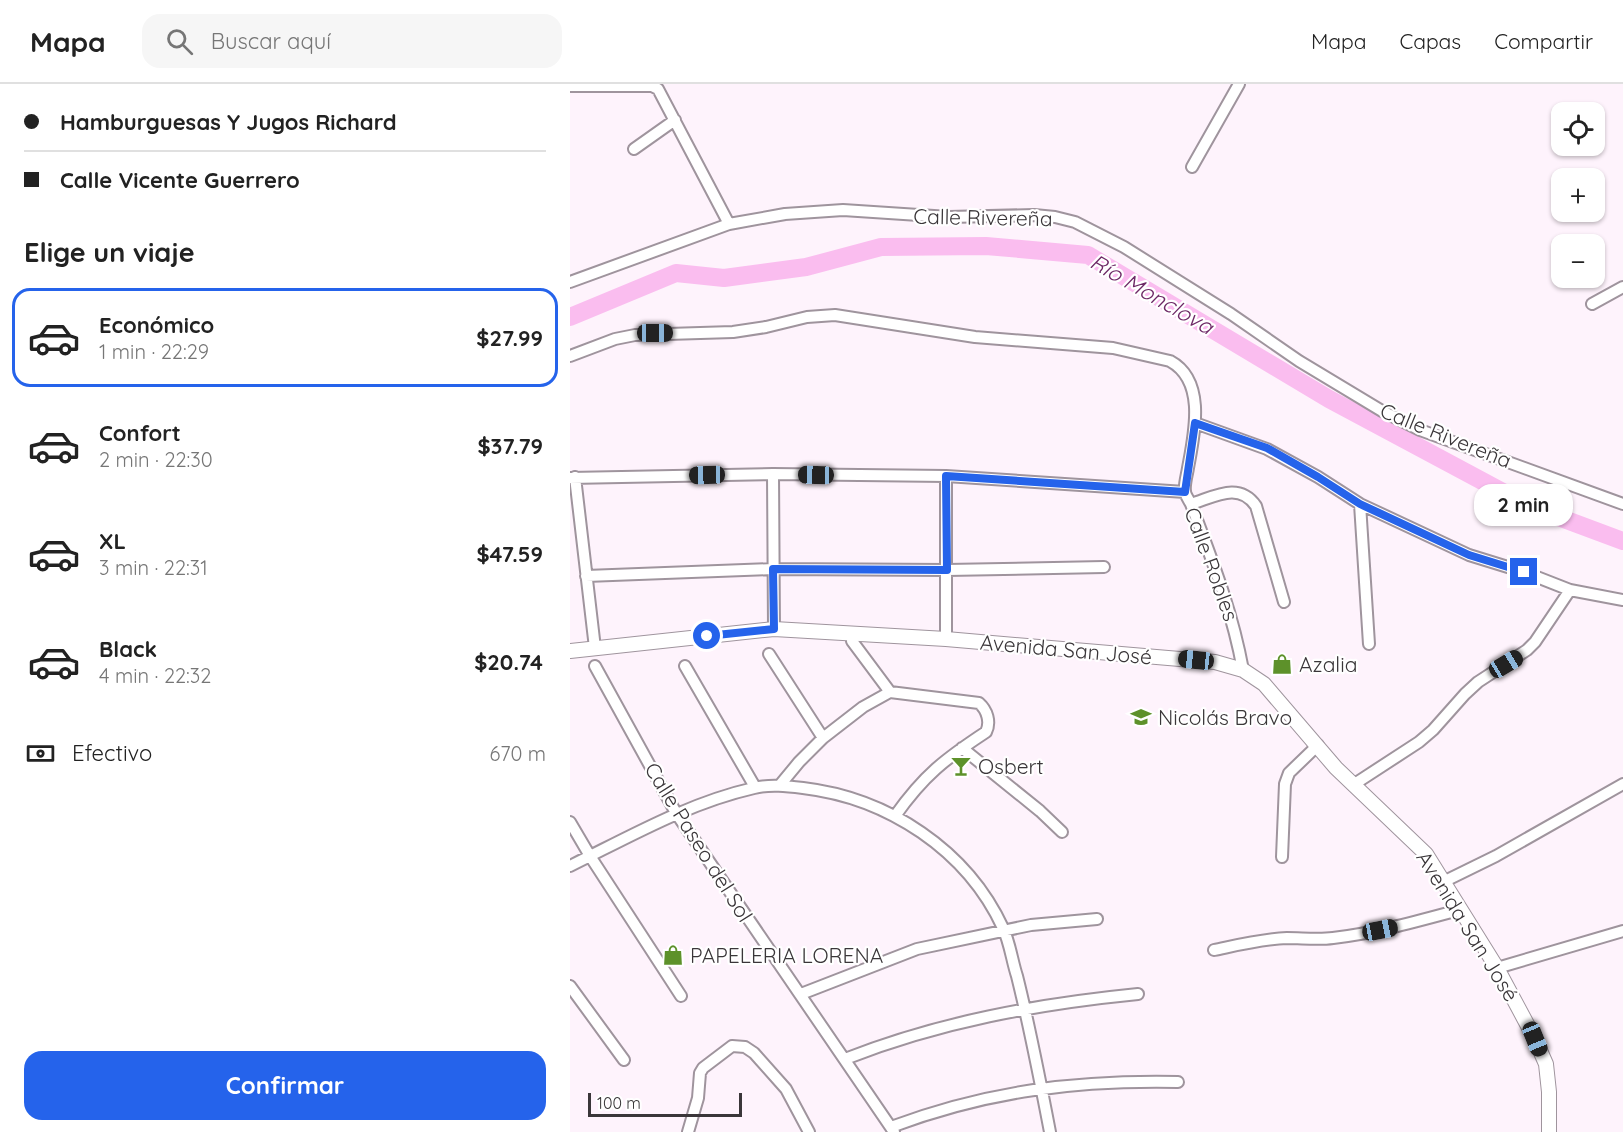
<!DOCTYPE html>
<html lang="es">
<meta charset="utf-8">
<style>
body{margin:0;font-family:Quicksand,sans-serif;background:#f6f6f6;color:#222;height:100vh;display:flex;flex-direction:column;font-size:22px;white-space:nowrap}
*{box-sizing:border-box;margin:0}
p{font-size:20px;color:#767676}
.icon{flex:none;width:33px;height:33px;fill:none;stroke:currentColor;stroke-width:2;stroke-linecap:round;stroke-linejoin:round}
.map{position:relative;flex:1;overflow:hidden}
.details{display:flex;flex-direction:column;background:#fff;width:570px}
.details>*{flex:none}
.banner{display:grid;align-content:center;height:132px;padding:0 24px;background:#fff}
.buttons{position:absolute;left:981px;top:18px;display:grid;gap:12px}
.buttons a{display:grid;place-items:center;width:54px;height:54px;border-radius:12px;background:#fff;box-shadow:0 2px 4px #0004;font-size:30px}
.scale{position:absolute;left:18px;bottom:15px;width:154px;box-sizing:border-box;padding-left:6px;border:3px solid #3a3639;border-top:0;font-size:16px;line-height:21px;white-space:nowrap;color:#3a3639;-webkit-text-stroke:4px #fff;paint-order:stroke}
.end{position:absolute;width:27px;height:27px;margin:-14px;border:8px solid #2563eb;background:#fff;box-shadow:0 0 0 3px #fff}
.from{border-radius:50%}
.bubble{position:absolute;height:42px;border-radius:18px;background:#fff;box-shadow:0 2px 4px #0004;font-size:20px;font-weight:700;line-height:42px;text-align:center}
.car{position:absolute;width:18px;height:36px;margin:-18px -9px;border-radius:8px;box-shadow:0 0 4px 2px #0007;background:linear-gradient(#222 24%,#8ab4d8 0 40%,#222 0 76%,#8ab4d8 0 86%,#222 0)}
.banner b{display:flex;align-items:center;gap:21px;height:57px;font-size:22px}
.banner b+b{border-top:2px solid #e0e0e0}
.banner i{width:15px;height:15px;background:#222}
ul{padding:0;list-style:none}
li{display:flex;align-items:center;gap:18px;height:99px;margin:0 12px 9px;padding:0 12px;border:3px solid transparent;border-radius:18px}
li div{flex:1}
li b{display:block;font-size:22px}
li em{font-style:normal;font-weight:700}
li.current{border-color:#2563eb}
li>.icon{width:54px;height:54px;stroke-width:1.5}
h2{padding:0 24px;font-size:27px;line-height:72px}
.pay{display:flex;align-items:center;gap:15px;height:66px;padding:0 24px;font-size:22px}
.pay p{margin-inline-start:auto}
.button{display:flex;gap:12px;margin-top:auto;padding:12px 24px}
.button a{flex:1;height:69px;border-radius:18px;background:#2563eb;color:#fff;font-size:24px;font-weight:700;line-height:69px;text-align:center}
header{display:flex;align-items:center;gap:36px;box-sizing:border-box;height:84px;padding:0 30px;background:#fff;border-bottom:2px solid #e0e0e0}
header strong{font-size:28px}
nav{display:flex;gap:33px;margin-inline-start:auto;font-size:21px}
.search{width:420px;height:54px;background:#f6f6f6;display:flex;align-items:center;gap:15px;box-sizing:border-box;padding:0 21px;border-radius:18px;color:#767676;font-size:22px}
main{display:flex;flex:1;min-height:0}
.map>svg:first-child{display:block}
.lines{fill:none;stroke-linecap:round;stroke-linejoin:round}
.river{stroke:#fabdef;stroke-width:18}
.minor-casing{stroke:#9f949d;stroke-width:14}
.tertiary-casing{stroke:#9f949d;stroke-width:16}
.minor{stroke:#fff;stroke-width:10}
.tertiary{stroke:#fff;stroke-width:14}
.route{stroke:#2563eb;stroke-width:8}
.labels{text-anchor:middle;dominant-baseline:central;stroke-width:4.5;stroke-linejoin:round;paint-order:stroke}
.street-label{font-size:21px;fill:#3a3639;stroke:#fff}
.poi-label{font-size:21px;fill:#3a3639;stroke:#fff;text-anchor:start}
.water-label{font-size:22px;font-style:italic;fill:#6d2966;stroke:#fff}
</style>
<header>
<strong>Mapa</strong>
<div class="search"><svg class="icon" aria-label="search" viewBox="0 0 24 24"><circle cx="10" cy="10" r="6"/><path d="M15 15l6 6"/></svg>Buscar aquí</div>
<nav><a>Mapa</a><a>Capas</a><a>Compartir</a></nav>
</header>
<main>
<section class="details">
<div class="banner">
<b><i class="from"></i>Hamburguesas Y Jugos Richard</b>
<b><i></i>Calle Vicente Guerrero</b>
</div>
<h2>Elige un viaje</h2>
<ul>
<li class="current"><svg class="icon" aria-label="car" viewBox="0 0 24 24"><path d="M5 17H2v-5l4-1 3-4h7l3 4 3 1v5h-3M9 17h6M6 11h13"/><circle cx="7" cy="17" r="2"/><circle cx="17" cy="17" r="2"/></svg><div><b>Económico</b><p>1 min · 22:29</p></div><em>$27.99</em></li>
<li><svg class="icon" aria-label="car" viewBox="0 0 24 24"><path d="M5 17H2v-5l4-1 3-4h7l3 4 3 1v5h-3M9 17h6M6 11h13"/><circle cx="7" cy="17" r="2"/><circle cx="17" cy="17" r="2"/></svg><div><b>Confort</b><p>2 min · 22:30</p></div><em>$37.79</em></li>
<li><svg class="icon" aria-label="car" viewBox="0 0 24 24"><path d="M5 17H2v-5l4-1 3-4h7l3 4 3 1v5h-3M9 17h6M6 11h13"/><circle cx="7" cy="17" r="2"/><circle cx="17" cy="17" r="2"/></svg><div><b>XL</b><p>3 min · 22:31</p></div><em>$47.59</em></li>
<li><svg class="icon" aria-label="car" viewBox="0 0 24 24"><path d="M5 17H2v-5l4-1 3-4h7l3 4 3 1v5h-3M9 17h6M6 11h13"/><circle cx="7" cy="17" r="2"/><circle cx="17" cy="17" r="2"/></svg><div><b>Black</b><p>4 min · 22:32</p></div><em>$20.74</em></li>
</ul>
<div class="pay"><svg class="icon" aria-label="cash" viewBox="0 0 24 24"><path d="M3 7h18v10H3z"/><circle cx="12" cy="12" r="2"/></svg>Efectivo<p>670 m</p></div>
<div class="button"><a>Confirmar</a></div>
</section>
<div class="map">
<svg width="1053" height="1048" viewBox="0 0 1053 1048">
<rect width="100%" height="100%" fill="#fef3fc"/>
<g class="lines">
<path class="river" d="M0,233l106,-44 48,5 82,-11 75,-20 105,-1 102,9 241,144 200,107 94,35"/>
<g class="minor-casing">
<path id="minor" d="M0,2h82l6,3 71,135
M64,65l41,-29
M622,83l47,-83
M0,198l159,-58 56,-10 58,-4 106,7 85,-2 21,2 20,5 49,25 107,67 68,47 83,50 38,19 203,74
M1022,220l31,-17
M0,272l45,-17 20,-4 98,-3 33,-5 41,-10 28,-2 140,22 138,11 57,13c37,20 24,74 18,107 -1,7 -4,16 -3,23 0,4 4,9 6,13 21,56 41,106 52,166
M625,339l72,26 51,28 42,27 109,51 55,17 46,18 53,10
M203,390l1,155
M376,392v163
M5,393l20,171
M0,394l203,-4 173,2 239,16
M621,420c23,-7 48,-23 65,2l28,96
M790,420l9,140
M16,492l187,-7 174,1 157,-3
M282,557l38,51
M199,570l54,84
M25,582l81,147 218,319
M115,582l70,121
M392,664l78,63 22,21
M210,701l19,-23 24,-24 40,-31 27,-15 89,11c8,7 12,19 7,29 -41,27 -62,43 -91,84
M783,701l66,-43 14,-12 32,-36 13,-12 49,-32 8,-8 35,-52
M0,738l20,34 91,140
M712,773l3,-73 4,-11 29,-28
M0,782c59,-29 118,-63 184,-78 16,-4 33,-2 49,0 85,10 164,62 200,140 7,15 9,33 14,48 13,52 23,104 33,156
M873,798l53,-26 127,-72
M644,866c24,-5 48,-11 73,-12 15,0 31,2 46,0 43,-5 85,-17 126,-28
M927,884l126,-37
M0,902l54,74
M231,910l116,-45 114,-24 66,-6
M275,975c94,-37 192,-55 293,-65
M321,1043c96,-36 185,-47 287,-45
M118,1048l10,-34 2,-25 3,-5 29,-22 13,1 9,6 32,36 23,43"/>
</g>
<g class="tertiary-casing">
<path id="tertiary" d="M0,567l204,-22 172,10 269,23 28,8 21,14 72,84 90,86 71,114 38,71 11,25 3,28v40"/>
</g>
<use href="#minor" class="minor"/>
<use href="#tertiary" class="tertiary"/>
</g>
<g class="lines">
<path class="route" d="M137,552l67,-7 -1,-60 174,1 -1,-94 239,16 10,-69 72,25 51,29 42,27 109,51 55,17"/>
</g>
<defs>
<g id="shop-bare" transform="scale(1.62)"><path d="M-5-2.5h2.3a2.7 3.5 0 0 1 5.4 0H5L5.5 6h-11ZM-1.5-2.5h3a1.5 2.3 0 0 0-3 0Z" fill="#5d912a" stroke="#fff" stroke-width="2.5" paint-order="stroke"/></g>
<g id="school-bare" transform="scale(1.62)"><path d="M0-5L7-2L0 1L-7-2ZM-4 1L0 2.5L4 1V4Q0 6-4 4Z" fill="#5d912a" stroke="#fff" stroke-width="2.5" paint-order="stroke"/></g>
<g id="bar-bare" transform="scale(1.62)"><path d="M-6-5H6L.8 .8V4.5H3.5V6h-7V4.5H-.8V.8Z" fill="#5d912a" stroke="#fff" stroke-width="2.5" paint-order="stroke"/></g>
</defs>
<g fill-rule="evenodd">
<use href="#shop-bare" x="712" y="580"/>
<use href="#school-bare" x="571" y="633"/>
<use href="#bar-bare" x="391" y="682"/>
<use href="#shop-bare" x="103" y="871"/>
</g>
<g class="labels">
<g class="street-label">
<text transform="translate(413 133) rotate(1)">Calle Rivereña</text>
<text transform="translate(876 351) rotate(22)">Calle Rivereña</text>
<text transform="translate(642 480) rotate(70)">Calle Robles</text>
<text transform="translate(496 565) rotate(5)">Avenida San José</text>
<text transform="translate(129 758) rotate(58)">Calle Paseo del Sol</text>
<text transform="translate(898 842) rotate(58)">Avenida San José</text>
</g>
<g class="poi-label">
<text x="729" y="580">Azalia</text>
<text x="588" y="633">Nicolás Bravo</text>
<text x="408" y="682">Osbert</text>
<text x="120" y="871">PAPELERIA LORENA</text>
</g>
<g class="water-label">
<text transform="translate(582 210) rotate(30)">Río Monclova</text>
</g>
</g>
</svg>
<div class="buttons">
<a><svg class="icon" aria-label="locate" viewBox="0 0 24 24"><circle cx="12" cy="12" r="6"/><path d="M12 2v4M12 18v4M2 12h4M18 12h4"/></svg></a>
<a>+</a>
<a>−</a>
</div>
<div class="scale">100 m</div>
<i class="end from" style="left:137px;top:552px"></i>
<i class="end" style="left:954px;top:488px"></i>
<div class="bubble" style="left:904px;top:400px;width:99px">2 min</div>
<i class="car" style="left:85px;top:249px;rotate:90deg"></i>
<i class="car" style="left:137px;top:391px;rotate:269deg"></i>
<i class="car" style="left:246px;top:391px;rotate:271deg"></i>
<i class="car" style="left:626px;top:576px;rotate:276deg"></i>
<i class="car" style="left:936px;top:580px;rotate:59deg"></i>
<i class="car" style="left:810px;top:846px;rotate:79deg"></i>
<i class="car" style="left:965px;top:955px;rotate:158deg"></i>
</div>
</main>
